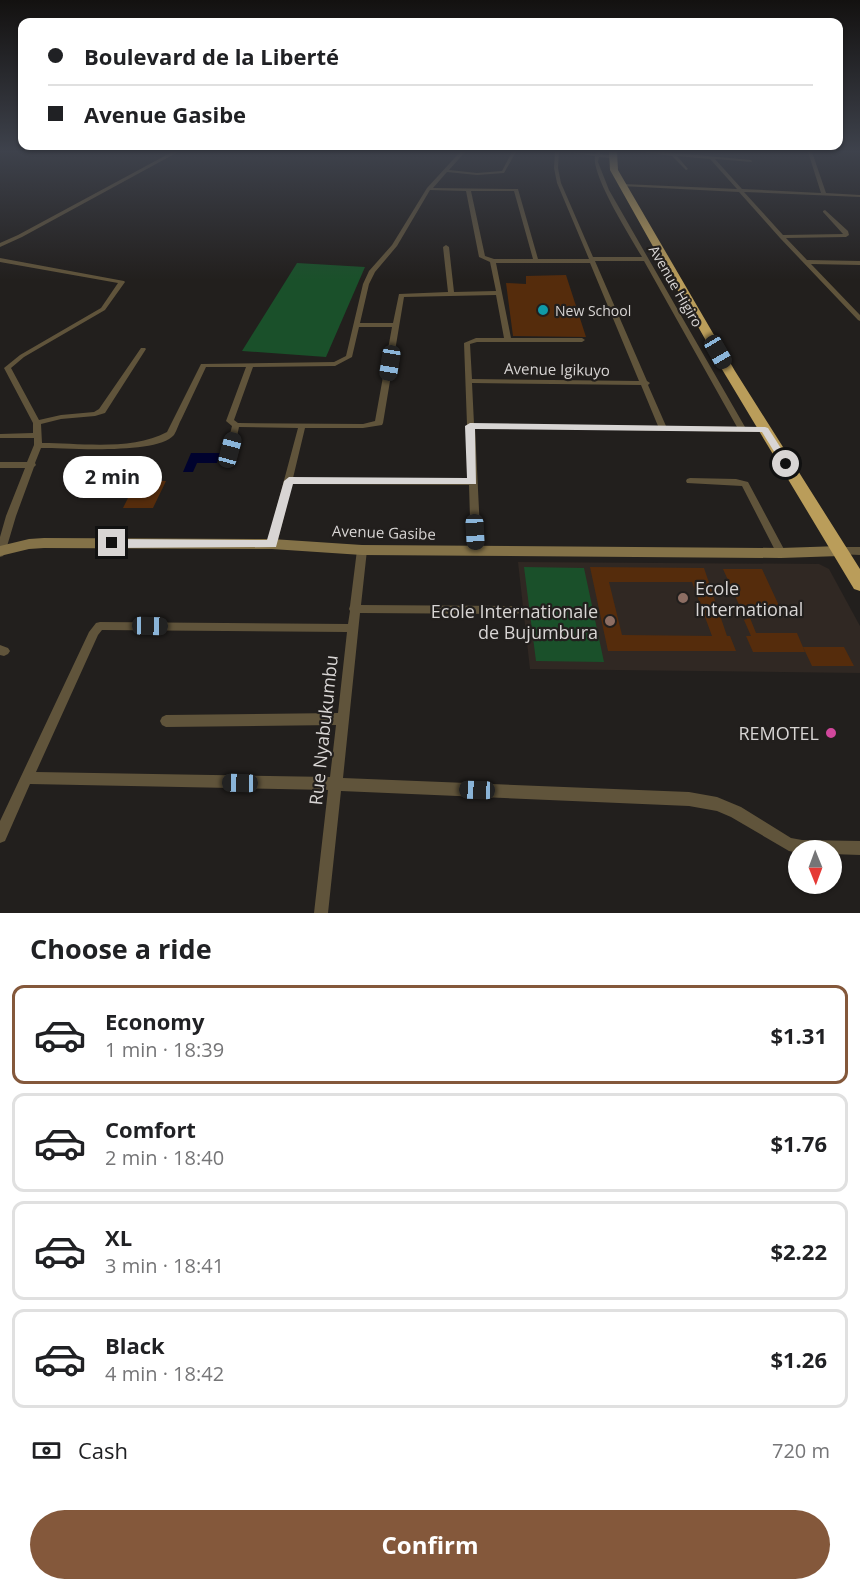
<!DOCTYPE html>
<meta charset="utf-8">
<style>
body{margin:0;font-family:"Open Sans",sans-serif;background:#f2f2f2;color:#202124;height:100vh;display:flex;flex-direction:column;font-size:22px;white-space:nowrap}
*{box-sizing:border-box;margin:0}
p{font-size:20px;color:#757577}
.icon{flex:none;width:33px;height:33px;fill:none;stroke:currentColor;stroke-width:2;stroke-linecap:round;stroke-linejoin:round}
.map{position:relative;height:913px;overflow:hidden}
.details{display:flex;flex-direction:column;background:#fff;flex:1}
.details>*{flex:none}
.banner{position:absolute;left:18px;top:18px;width:825px;height:132px;border-radius:12px;box-shadow:0 2px 4px #0004;display:grid;align-content:center;height:132px;padding:0 30px;background:#fff}
.needle{width:39px;rotate:179deg}
.controls{position:absolute;left:788px;top:840px;display:grid;gap:12px}
.controls a{display:grid;place-items:center;width:54px;height:54px;border-radius:50%;background:#fff;box-shadow:0 2px 4px #0004;font-size:30px}
.end{position:absolute;width:27px;height:27px;margin:-14px;border:8px solid #d8d5d4;background:#111;box-shadow:0 0 0 3px #111}
.from{border-radius:50%}
.bubble{position:absolute;height:42px;border-radius:21px;background:#fff;box-shadow:0 2px 4px #0004;font-size:20px;font-weight:700;line-height:42px;text-align:center}
.car{position:absolute;width:18px;height:36px;margin:-18px -9px;border-radius:8px;box-shadow:0 0 4px 2px #0007;background:linear-gradient(#222 24%,#8ab4d8 0 40%,#222 0 76%,#8ab4d8 0 86%,#222 0)}
.banner b{display:flex;align-items:center;gap:21px;height:57px;font-size:22px}
.banner b+b{border-top:2px solid #e0e0e0}
.banner i{width:15px;height:15px;background:#202124}
ul{padding:0;list-style:none}
li{display:flex;align-items:center;gap:18px;height:99px;margin:0 12px 9px;padding:0 18px;border:3px solid #e0e0e0;border-radius:12px}
li div{flex:1}
li b{display:block;font-size:22px}
li em{font-style:normal;font-weight:700}
li.current{border-color:#84583b}
li>.icon{width:54px;height:54px;stroke-width:1.5}
h2{padding:0 30px;font-size:27px;line-height:72px}
.pay{display:flex;align-items:center;gap:15px;height:66px;padding:0 30px;font-size:22px}
.pay p{margin-inline-start:auto}
.action{display:flex;gap:12px;margin-top:auto;padding:12px 30px}
.action a{flex:1;height:69px;border-radius:36px;background:#84583b;color:#fff;font-size:24px;font-weight:700;line-height:69px;text-align:center}
.map>svg:first-child{display:block}
.built{fill:#302823}
.green{fill:#1a502a}
.water{fill:#00022e}
.building{fill:#552c0c;fill-rule:evenodd}
.lines{fill:none;stroke-linecap:round;stroke-linejoin:round}
.street{fill:#60543b;fill-rule:evenodd}
.secondary{fill:#847248;fill-rule:evenodd}
.highway{fill:#ba9d5a;fill-rule:evenodd}
.route{fill:#d8d5d4}
.culture-dot{fill:#0f9aa8;stroke:#221f1d;stroke-width:2}
.education-dot{fill:#8d6e63;stroke:#221f1d;stroke-width:2}
.hotel-dot{fill:#d1479c;stroke:#221f1d;stroke-width:2}
.labels{text-anchor:middle;dominant-baseline:central;stroke-width:4.5;stroke-linejoin:round;paint-order:stroke}
.far-street-label{font-size:14px;fill:#d8d5d4;stroke:#221f1d}
.far-poi-label{font-size:14px;fill:#d8d5d4;stroke:#221f1d;text-anchor:start}
.street-label{font-size:15px;fill:#d8d5d4;stroke:#221f1d}
.near-poi-label{font-size:18px;fill:#d8d5d4;stroke:#221f1d;text-anchor:end}
.near-street-label{font-size:18px;fill:#d8d5d4;stroke:#221f1d}
</style>
<div class="map">
<svg width="860" height="913" viewBox="0 0 860 913">
<rect width="100%" height="100%" fill="#221f1d"/>
<path class="built" d="M518,562l301,2 10,5 31,57v47l-330,-4z"/>
<path class="green" d="M297,263l68,4 -39,90 -84,-6z
M524,567l60,1 20,94 -68,-1z"/>
<path class="water" d="M191,453h29l-3,10h-20l-4,9h-10z"/>
<path class="building" d="M566,275l20,62 -73,-1 -7,-53 20,1v-8z
M137,480l29,1 -13,27h-30z
M590,567l114,1 23,68h3l6,15h-128zM609,582h83l20,54 -90,-1z
M723,569h39l19,41 -40,-1z
M750,618l6,15h41l8,19h-52l-7,-16h5l-7,-16z
M803,647h41l10,19h-42z"/>
<g class="lines">
<path class="street" d="M172,152h6l-156,85 -22,10v-4l18,-8z
M460,152h5l-16,18 28,3 25,-2 10,-19h4l-12,21 -27,2 -30,-3 -14,16 85,1 20,70h51l-32,-76 -3,-15 1,-16h4l-1,16 3,15 32,74h49c-11,-19 -51,-82 -47,-101l-28,-4 29,2v-2h4v2l13,2 -1,2 -13,-1 -1,5 11,28 136,237 20,1 4,2 -1,2 -293,-4 6,123 -2,3 -3,1 -3,-1 -2,-3 -2,-66 -177,-1 -15,60 -2,2h-6l-2,-2 31,-116 -59,-1 -5,23 -1,2h-6l-1,-2 6,-24 -6,-5 20,-54h-40c-8,17 -16,34 -24,51 -3,5 -5,12 -8,17 -17,20 -107,13 -133,13l-6,15 1,2 -2,2 -18,49 -11,37 -2,3 -3,1v-20l6,-21 19,-48h-25v-6h27l7,-17v-7h-34v-4l33,-1v-10l-29,-55 16,-13 81,-47 17,-25 -118,-21v-4l124,23 1,1 -20,28 -81,47 -13,11 28,52 22,-5 33,-3 5,-3 42,-61h4l1,1 -41,64 -10,3 -34,3 -20,5 1,19c38,0 90,8 125,-11l34,-68 133,-2 12,-6 17,-72 6,-13 23,-26 35,-57zM430,190l36,1 13,66 11,5 6,29 -42,1 -5,-45 -3,-2 -3,2 5,45 -49,2 -6,29h-33l9,-39 6,-12 22,-26zM471,191h43l19,68h-39l-9,-3zM595,261h49l93,166 -71,-1 -18,-41 2,-2 -3,-2zM496,263h94l49,118 -167,-2 -2,-35 7,-2h105l3,-2 -3,-2h-71zM496,295l8,43h-28l-12,5 5,136 -176,-1 12,-50h58l19,-3 1,-2 21,-126zM359,327h33l-17,94 -12,3 -125,-1 -4,-3 19,-53 82,-1 17,-9zM472,383l169,2 17,41 -184,-2z
M641,152h22l88,8 1,2 -37,-3 27,30 79,4 -13,-41h4l14,41 34,2v2l-116,-5 39,43 60,-1 -20,-22v-1l2,-1 23,21 1,4 -3,2 -60,1 21,22 53,1v4l-49,-1 49,51v6l-2,-1 -78,-82 -41,-46 -118,-6v-1l2,-1 114,5 -27,-30 -33,-3 11,13 -2,1 -14,-14z
M690,478l46,1 12,3 38,71 -2,3 -3,1 -3,-1 -36,-70 -55,-3 -1,-2 1,-2z
M362,546l3,1 2,3 -6,55 155,1 4,1 1,3 -1,3 -4,1 -156,-1 -17,165 346,14 28,5 24,10 50,31 11,2 58,1v14l-29,-1v-4h-33v3l-9,-2 -58,-34 -14,-6 -28,-5 -348,-15 -13,122h-14l14,-123 -298,-6 -25,57 -5,2v-22l89,-189 7,-9 4,-1 248,2 2,-13 -1,-2 1,-3 7,-56 2,-3zM102,630l245,2 -9,81 -172,2 -4,2 -2,4 2,4 4,2 170,-2 -6,52 -294,-5 62,-137z
M840,547h20v8l-23,-1 -2,-3 2,-3z
M0,645l8,3 2,3 -2,3 -4,2 -4,-1z"/>
<path class="secondary" d="M44,538l228,1 90,6 419,3 59,-2 5,1 2,4 -2,4 -5,1 -59,2 -419,-3 -90,-6 -228,-1 -15,1 -29,7v-10l29,-7z"/>
<path class="highway" d="M609,152h8l1,18 117,201 125,198v22l-6,-2 -131,-218 -113,-201z"/>
</g>
<linearGradient id="sky" x2="0" y2="1"><stop stop-color="#131110"/><stop offset="0.54" stop-color="#3e424c"/><stop offset="1" stop-color="#3e424c" stop-opacity="0"/></linearGradient>
<rect width="860" height="280" fill="url(#sky)"/>
<path class="route" d="M470,423l295,4 3,1 23,36 -5,3 -3,-1 -21,-34 -287,-3 1,55h-183l-17,63 -164,1 -5,-5 5,-4 155,1 17,-59 5,-4 178,1 -2,-52z"/>
<circle class="culture-dot" cx="543" cy="310" r="6"/>
<g class="education-dot">
<circle cx="683" cy="598" r="6"/>
<circle cx="610" cy="621" r="6"/>
</g>
<circle class="hotel-dot" cx="831" cy="733" r="6"/>
<g class="labels">
<g class="far-street-label">
<text transform="translate(676 286) rotate(60)">Avenue Higiro</text>
</g>
<g class="far-poi-label">
<text x="555" y="310">New School</text>
</g>
<g class="street-label">
<text transform="translate(557 369) rotate(1)">Avenue Igikuyo</text>
<text transform="translate(384 532) rotate(2)">Avenue Gasibe</text>
</g>
<g class="near-poi-label">
<text x="695" y="588" text-anchor="start">Ecole<tspan x="695" dy="21">International</tspan></text>
<text x="598" y="611">Ecole Internationale<tspan x="598" dy="21">de Bujumbura</tspan></text>
<text x="819" y="733">REMOTEL</text>
</g>
<g class="near-street-label">
<text transform="translate(323 730) rotate(-84)">Rue Nyabukumbu</text>
</g>
</g>
</svg>
<div class="controls">
<a><svg class="needle" viewBox="-14 -14 28 28"><path d="M0-13l5 13h-10z" fill="#e53935"/><path d="M0 13l5-13h-10z" fill="#757577"/></svg></a>
</div>
<i class="end from" style="left:786px;top:464px"></i>
<i class="end" style="left:112px;top:543px"></i>
<div class="bubble" style="left:63px;top:456px;width:99px">2 min</div>
<i class="car" style="left:718px;top:352px;rotate:150deg"></i>
<i class="car" style="left:390px;top:363px;rotate:189deg"></i>
<i class="car" style="left:230px;top:450px;rotate:15deg"></i>
<i class="car" style="left:475px;top:532px;rotate:177deg"></i>
<i class="car" style="left:150px;top:626px;rotate:91deg"></i>
<i class="car" style="left:240px;top:783px;rotate:271deg"></i>
<i class="car" style="left:477px;top:790px;rotate:272deg"></i>
<div class="banner">
<b><i class="from"></i>Boulevard de la Liberté</b>
<b><i></i>Avenue Gasibe</b>
</div>
</div>
<section class="details">
<h2>Choose a ride</h2>
<ul>
<li class="current"><svg class="icon" aria-label="car" viewBox="0 0 24 24"><path d="M5 17H2v-5l4-1 3-4h7l3 4 3 1v5h-3M9 17h6M6 11h13"/><circle cx="7" cy="17" r="2"/><circle cx="17" cy="17" r="2"/></svg><div><b>Economy</b><p>1 min · 18:39</p></div><em>$1.31</em></li>
<li><svg class="icon" aria-label="car" viewBox="0 0 24 24"><path d="M5 17H2v-5l4-1 3-4h7l3 4 3 1v5h-3M9 17h6M6 11h13"/><circle cx="7" cy="17" r="2"/><circle cx="17" cy="17" r="2"/></svg><div><b>Comfort</b><p>2 min · 18:40</p></div><em>$1.76</em></li>
<li><svg class="icon" aria-label="car" viewBox="0 0 24 24"><path d="M5 17H2v-5l4-1 3-4h7l3 4 3 1v5h-3M9 17h6M6 11h13"/><circle cx="7" cy="17" r="2"/><circle cx="17" cy="17" r="2"/></svg><div><b>XL</b><p>3 min · 18:41</p></div><em>$2.22</em></li>
<li><svg class="icon" aria-label="car" viewBox="0 0 24 24"><path d="M5 17H2v-5l4-1 3-4h7l3 4 3 1v5h-3M9 17h6M6 11h13"/><circle cx="7" cy="17" r="2"/><circle cx="17" cy="17" r="2"/></svg><div><b>Black</b><p>4 min · 18:42</p></div><em>$1.26</em></li>
</ul>
<div class="pay"><svg class="icon" aria-label="cash" viewBox="0 0 24 24"><path d="M3 7h18v10H3z"/><circle cx="12" cy="12" r="2"/></svg>Cash<p>720 m</p></div>
<div class="action"><a>Confirm</a></div>
</section>
